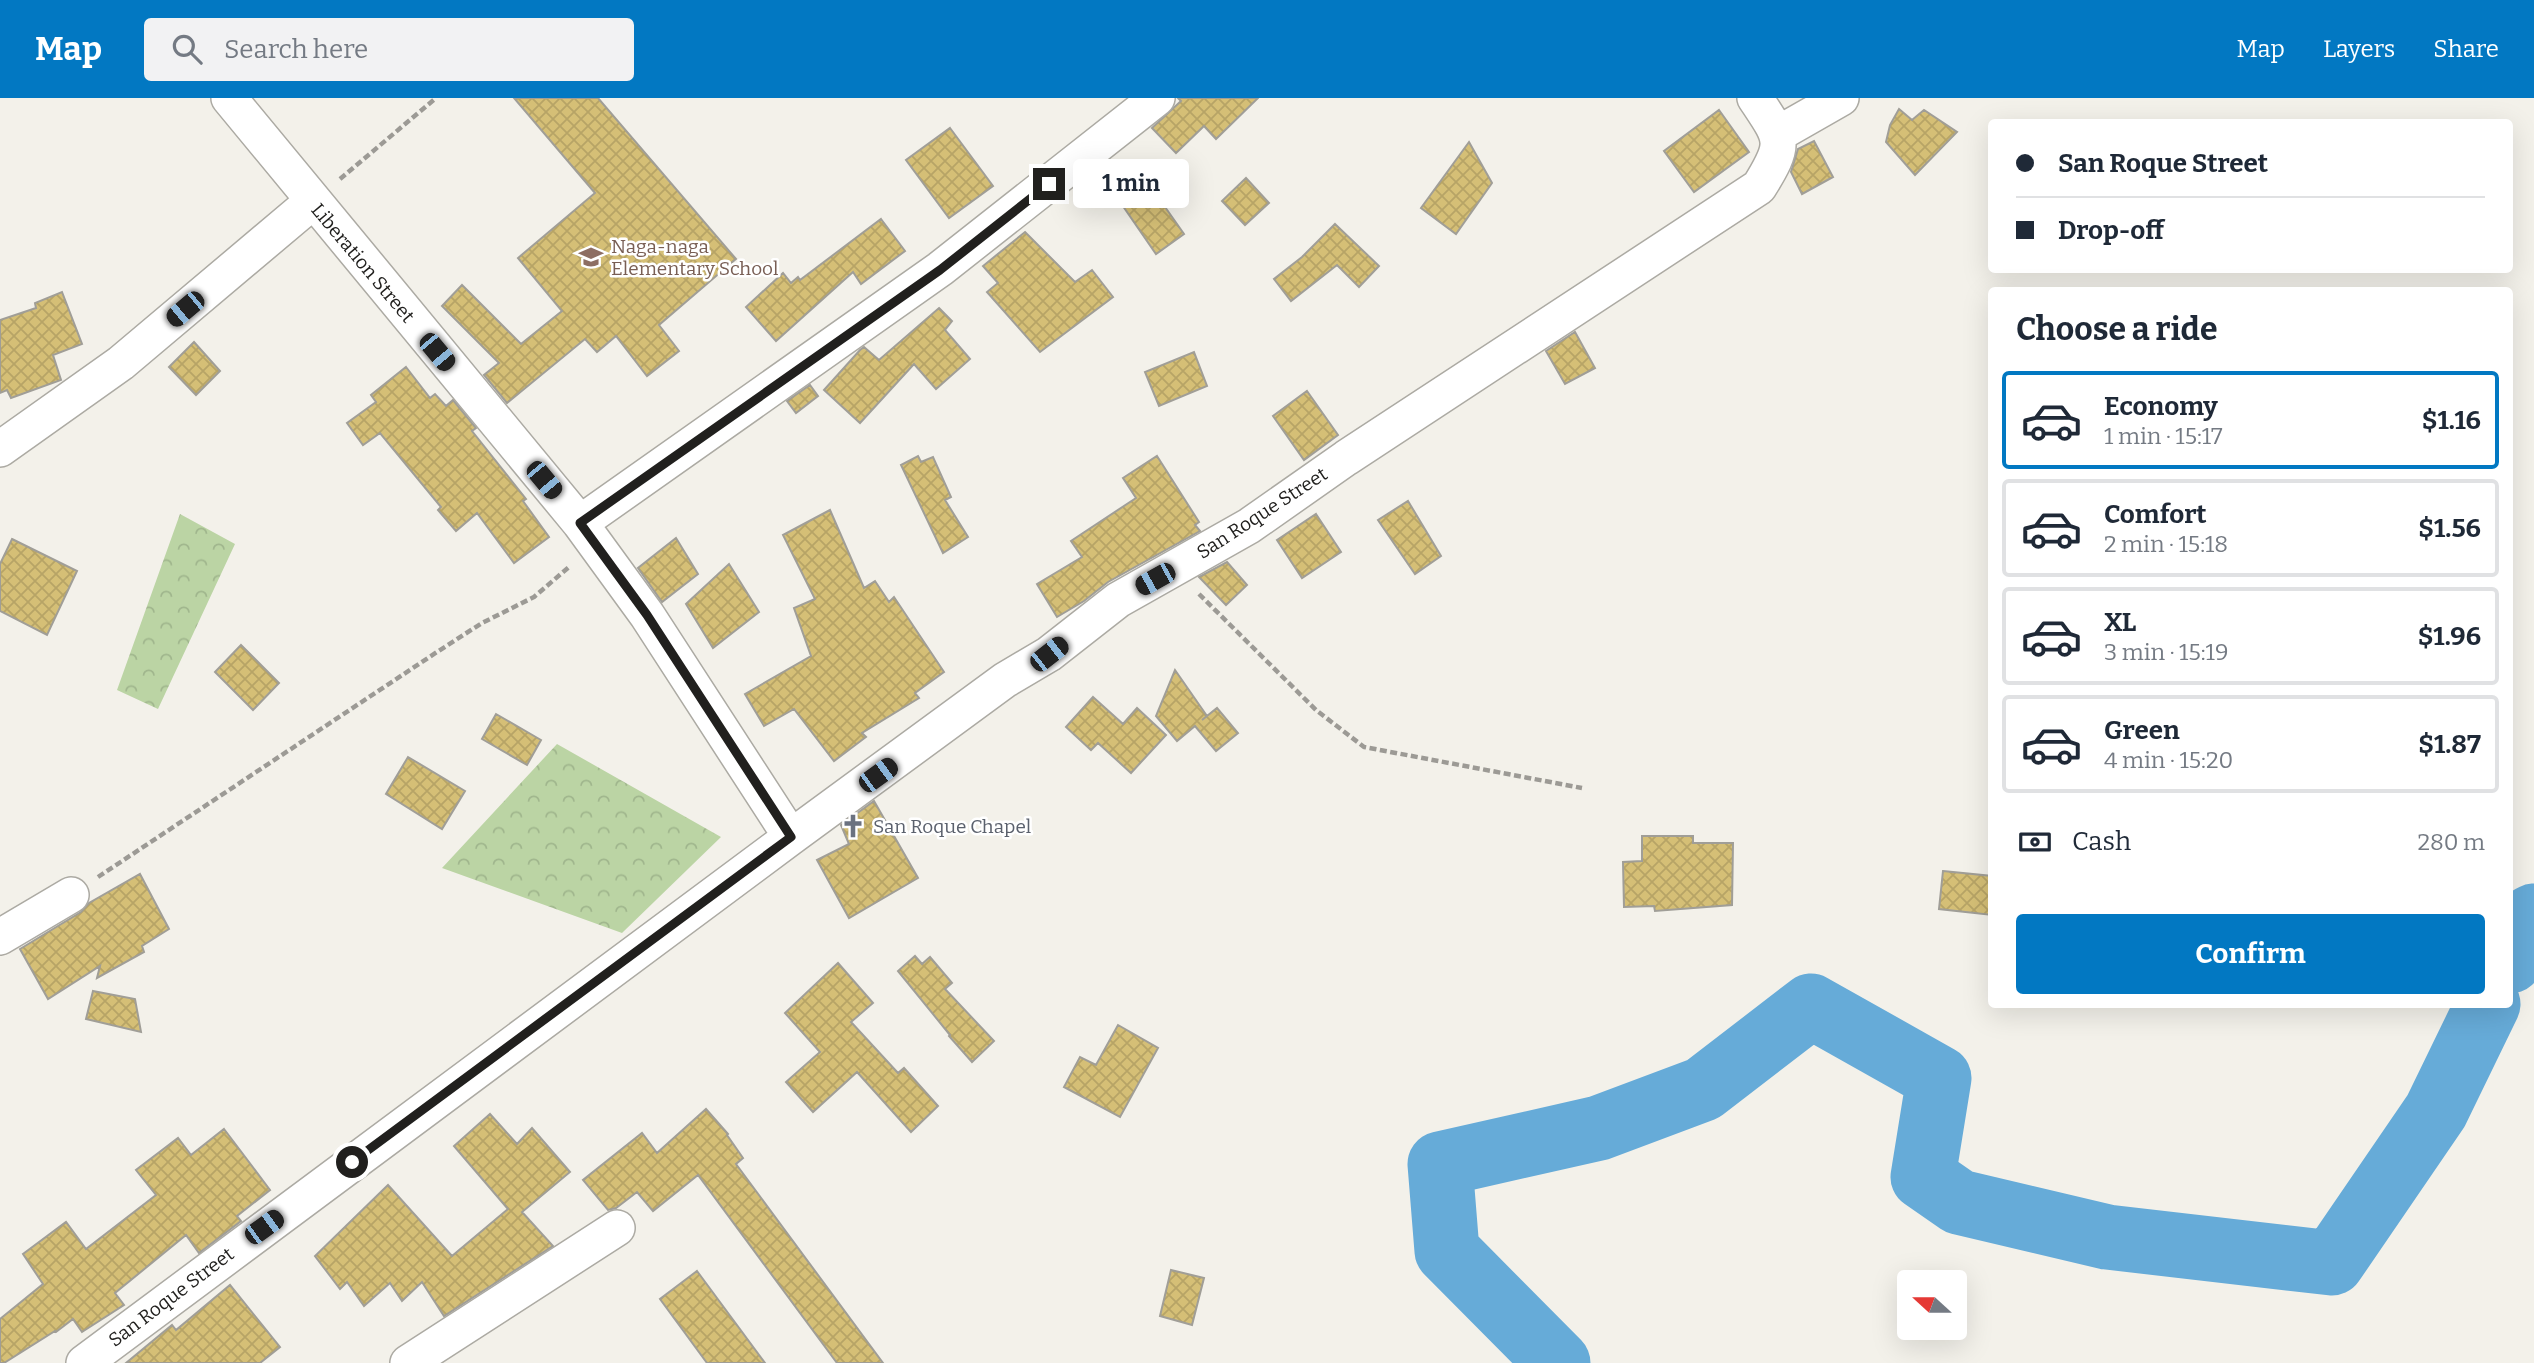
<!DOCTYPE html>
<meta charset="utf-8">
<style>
body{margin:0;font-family:Bitter,serif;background:#f2f2f3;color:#1f2937;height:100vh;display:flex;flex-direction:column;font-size:26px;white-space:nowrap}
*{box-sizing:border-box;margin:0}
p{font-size:23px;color:#747a83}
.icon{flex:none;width:38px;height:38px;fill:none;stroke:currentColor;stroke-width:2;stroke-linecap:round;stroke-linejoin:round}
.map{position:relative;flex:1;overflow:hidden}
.sheet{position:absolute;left:1988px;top:189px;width:525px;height:721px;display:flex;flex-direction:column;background:#fff;border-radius:7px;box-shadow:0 7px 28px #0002}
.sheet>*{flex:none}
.hud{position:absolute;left:1988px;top:21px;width:525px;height:154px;border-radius:7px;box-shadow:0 7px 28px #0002;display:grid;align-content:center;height:154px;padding:0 28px;background:#fff}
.needle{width:46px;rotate:291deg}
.buttons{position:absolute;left:1897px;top:1172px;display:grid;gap:14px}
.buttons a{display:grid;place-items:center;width:70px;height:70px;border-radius:7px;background:#fff;box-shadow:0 7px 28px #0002;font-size:35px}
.end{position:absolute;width:32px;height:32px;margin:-16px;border:9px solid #21201e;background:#fff;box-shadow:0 0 0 4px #fff}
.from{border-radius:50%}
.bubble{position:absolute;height:49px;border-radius:7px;background:#fff;box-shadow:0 7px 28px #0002;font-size:23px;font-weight:700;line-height:49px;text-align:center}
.car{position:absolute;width:21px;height:42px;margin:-21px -10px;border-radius:9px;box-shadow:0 0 5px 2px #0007;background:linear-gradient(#222 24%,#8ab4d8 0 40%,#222 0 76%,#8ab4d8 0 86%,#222 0)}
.hud b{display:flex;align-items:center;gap:24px;height:66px;font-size:26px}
.hud b+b{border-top:2px solid #e0e1e3}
.hud i{width:18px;height:18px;background:#1f2937}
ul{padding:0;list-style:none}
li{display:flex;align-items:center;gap:21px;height:98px;margin:0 14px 10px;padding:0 14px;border:4px solid #e0e1e3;border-radius:7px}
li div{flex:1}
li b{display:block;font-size:26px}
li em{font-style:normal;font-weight:700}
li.current{border-color:#0278c2}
li>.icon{width:63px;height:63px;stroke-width:1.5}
h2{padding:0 28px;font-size:32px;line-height:84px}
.pay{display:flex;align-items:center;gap:18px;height:77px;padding:0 28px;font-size:26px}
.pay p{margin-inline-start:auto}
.button{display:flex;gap:14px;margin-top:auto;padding:14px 28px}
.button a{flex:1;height:80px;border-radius:7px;background:#0278c2;color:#fff;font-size:28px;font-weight:700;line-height:80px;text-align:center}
header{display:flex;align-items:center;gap:42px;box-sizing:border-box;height:98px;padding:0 35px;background:#0278c2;color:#fff}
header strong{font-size:33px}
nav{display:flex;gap:38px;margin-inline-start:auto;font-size:24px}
.search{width:490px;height:63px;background:#f2f2f3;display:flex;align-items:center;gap:18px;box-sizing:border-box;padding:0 24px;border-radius:7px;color:#747a83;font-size:26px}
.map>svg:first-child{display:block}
.forest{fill:url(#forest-crowns)}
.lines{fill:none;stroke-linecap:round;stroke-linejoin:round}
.river{stroke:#66abd8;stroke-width:65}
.building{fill:url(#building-cross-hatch);stroke:#a09e97;stroke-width:2}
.street-casing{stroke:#acaaa3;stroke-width:38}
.path{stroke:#9c9a95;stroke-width:4.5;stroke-dasharray:7 3.5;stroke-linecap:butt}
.street{stroke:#fff;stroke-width:35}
.route{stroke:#21201e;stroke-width:9}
.labels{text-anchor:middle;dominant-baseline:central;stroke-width:5;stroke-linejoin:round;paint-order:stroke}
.education-label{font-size:19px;fill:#785e54;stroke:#fff;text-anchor:start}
.street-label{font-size:19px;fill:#21201e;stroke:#fff}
.worship-label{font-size:19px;fill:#5b616d;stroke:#fff;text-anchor:start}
</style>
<header>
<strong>Map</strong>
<div class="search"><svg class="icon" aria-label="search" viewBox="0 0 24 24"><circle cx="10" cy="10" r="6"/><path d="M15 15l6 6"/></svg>Search here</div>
<nav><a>Map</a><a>Layers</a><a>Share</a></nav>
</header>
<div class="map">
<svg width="2534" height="1265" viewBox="0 0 2534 1265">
<defs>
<pattern id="forest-crowns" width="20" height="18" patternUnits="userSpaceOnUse" patternTransform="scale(1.75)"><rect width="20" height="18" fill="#bbd4a4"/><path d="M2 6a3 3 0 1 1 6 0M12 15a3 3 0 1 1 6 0" fill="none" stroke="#a0b68d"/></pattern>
<pattern id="building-cross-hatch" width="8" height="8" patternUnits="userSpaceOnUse" patternTransform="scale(1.75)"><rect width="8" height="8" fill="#d5bf76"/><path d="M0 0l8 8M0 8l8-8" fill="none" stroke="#b7a466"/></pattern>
</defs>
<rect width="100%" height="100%" fill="#f3f1ea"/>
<path class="forest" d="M180,416l55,30 -77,165 -41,-19z
M557,646l164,93 -99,96 -180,-65z"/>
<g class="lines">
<path class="river" d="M2510,863l20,-43 4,-2
M1558,1265l-111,-112 -7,-87 159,-36 104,-39 108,-83 128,72 -16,99 36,25 148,35 225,26 104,-152 52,-107"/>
</g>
<path class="building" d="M514,0h84l138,161 -77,66 20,26 -32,25 -31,-40 -19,16 -12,-13 -78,64 -23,-28 15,-12 -57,-57 20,-21 59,59 41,-33 -44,-53 77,-65z
M1178,0h80l-42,41 -12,-13 -28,27 -24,-25 29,-27z
M1899,11l13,11 12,-10 33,22 -42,43 -29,-33 4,-17z
M1719,12l30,42 -55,40 -30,-41z
M950,30l43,58 -44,32 -43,-58z
M1814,43l19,36 -31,17 -11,-22 7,-23z
M1469,44l23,41 -36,51 -35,-26z
M1144,79l40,57 -28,20 -40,-58z
M1246,80l23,25 -24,22 -23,-24z
M881,121l24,32 -44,33 -8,-12 -77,69 -30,-34 37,-34 8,10 7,-6 2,3z
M1335,126l44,42 -20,21 -22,-22 -46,36 -17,-22 28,-22z
M1025,134l50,50 17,-12 21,27 -73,55 -53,-60 11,-9 -15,-17z
M62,194l20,52 -29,11 8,25 -50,18 -4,-8 -7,3v-73l36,-12 -1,-5z
M939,210l13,13 -7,9 25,29 -34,30 -22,-25 -54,59 -36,-33 36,-40 4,-3 15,13z
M1575,234l20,36 -30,16 -19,-33z
M194,244l26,29 -24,24 -27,-28z
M1194,254l13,34 -48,20 -14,-34z
M406,269l24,31 5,-4 11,12 7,-6 23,28 -4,3 54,68 -3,2 26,36 -35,26 -37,-50 -21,18 -18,-21 3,-3 -61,-74 -17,12 -16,-22 29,-21 -5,-7z
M810,287l8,11 -22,17 -9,-12z
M1307,293l31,44 -34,25 -31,-44z
M918,358l3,6 12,-5 18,40 -6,3 23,37 -25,16 -42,-88z
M1157,358l42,66 -4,3 5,6 -92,51 -24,19 -27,16 -20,-33 45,-27 -11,-16 65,-43 -13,-20z
M1408,403l33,55 -26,18 -37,-54z
M830,412l34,78 11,-7 14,21 5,-5 50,75 -29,21 4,5 -57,35 4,4 -32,24 -40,-52 -30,17 -19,-32 66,-38 -17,-48 21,-9 -32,-64z
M1316,416l25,38 -39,26 -25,-38z
M676,440l22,36 -36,28 -24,-34z
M12,441l65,32 -30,64 -47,-24v-47z
M1227,464l20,23 -21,20 -27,-28z
M729,466l30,48 -46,36 -27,-44z
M241,547l38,38 -26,27 -38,-38z
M1175,572l32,46 -5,4 15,-12 21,25 -22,18 -21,-25 -18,15 -21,-25z
M1093,599l30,27 14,-16 29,27 -35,38 -33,-30 -7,7 -25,-23z
M496,616l45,26 -14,25 -45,-26z
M408,659l57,34 -23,38 -56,-35z
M874,703l44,77 -69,40 -32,-58 32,-16 -8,-19z
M1642,738h51v7h40l-1,62 -77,6 -1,-5 -30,1 -1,-45 19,-1z
M1943,773l49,5v39l-53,-6z
M140,776l29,55 -27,17 2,6 -47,26 3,-12 -52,33 -28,-50 61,-37 8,-9z
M915,858l7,8 8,-7 22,26 -7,6 49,52 -22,21 -23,-26 1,-1 -52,-64z
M838,865l35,40 -22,19 47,51 6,-5 34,38 -27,26 -54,-60 -44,40 -27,-30 34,-30 -35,-39z
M93,893l42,8 6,33 -55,-13z
M1118,927l40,23 -38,69 -56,-30 16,-30 16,8z
M706,1011l22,25 -1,1 16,23 -7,6 147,199h-46l-139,-188 -45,36 -16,-19 -21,16 -8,2 -25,-30 59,-47 15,20z
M490,1016l27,30 15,-16 38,44 -48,40 31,34 -109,70 -22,-34 -20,19 -12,-18 -26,23 -17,-24 -7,7 -25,-33 73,-71 64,71 56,-47 -54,-63z
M224,1031l46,61 -33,26 4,5 -42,32 -13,-18 -71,58 9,12 -42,27 -9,-13 -17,13 -1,-1 -51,32h-4v-44l43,-35 -20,-30 43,-32 20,27 70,-54 -20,-25 42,-32 13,17z
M1171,1172l33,8 -12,47 -32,-9z
M697,1173l68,92h-58l-47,-64z
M230,1187l50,62 -20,16h-134l46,-38 4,5z"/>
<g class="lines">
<g class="street-casing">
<path id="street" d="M229,0l351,425 67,92 144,222
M1778,36l63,-36
M0,351l121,-86 191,-161
M580,425l360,-254 217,-171
M0,839l71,-42
M84,1265l707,-526 214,-157 44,-26 69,-54 131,-74 97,-68 413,-271c28,-45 24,-47 -4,-89
M408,1265l209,-135"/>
</g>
<path class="path" d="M340,81l96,-81
M1199,496l117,116 48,37 218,41
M98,779l339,-225 45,-29 52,-26 35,-30"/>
<use href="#street" class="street"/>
</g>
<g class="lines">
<path class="route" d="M352,1064l439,-325 -144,-222 -67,-92 360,-253 109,-86"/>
</g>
<defs>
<g id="school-bare" transform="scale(1.89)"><path d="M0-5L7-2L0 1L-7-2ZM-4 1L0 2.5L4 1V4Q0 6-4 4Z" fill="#8d6e63" stroke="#fff" stroke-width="2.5" paint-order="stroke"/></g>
<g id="church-bare" transform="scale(1.89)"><path d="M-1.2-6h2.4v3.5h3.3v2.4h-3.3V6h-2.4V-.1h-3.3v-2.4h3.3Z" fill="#6b7280" stroke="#fff" stroke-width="2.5" paint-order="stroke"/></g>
</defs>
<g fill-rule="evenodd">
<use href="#school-bare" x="591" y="159"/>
<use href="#church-bare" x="853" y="728"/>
</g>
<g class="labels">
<g class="education-label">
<text x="611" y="148">Naga-naga<tspan x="611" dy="22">Elementary School</tspan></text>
</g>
<g class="street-label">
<text transform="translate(363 165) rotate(50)">Liberation Street</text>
<text transform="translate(1262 415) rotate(-33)">San Roque Street</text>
<text transform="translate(171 1199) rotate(-37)">San Roque Street</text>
</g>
<g class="worship-label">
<text x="873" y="728">San Roque Chapel</text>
</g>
</g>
</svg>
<div class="buttons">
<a><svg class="needle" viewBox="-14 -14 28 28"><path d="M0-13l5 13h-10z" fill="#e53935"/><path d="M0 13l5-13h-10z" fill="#747a83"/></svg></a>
</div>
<i class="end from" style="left:352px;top:1064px"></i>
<i class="end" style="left:1049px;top:86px"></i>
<div class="bubble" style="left:1073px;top:61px;width:116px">1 min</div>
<i class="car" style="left:185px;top:211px;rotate:230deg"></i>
<i class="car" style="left:437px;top:254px;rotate:140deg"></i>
<i class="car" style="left:544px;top:382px;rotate:140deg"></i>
<i class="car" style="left:1155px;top:481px;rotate:241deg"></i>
<i class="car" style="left:1049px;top:556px;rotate:52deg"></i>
<i class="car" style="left:878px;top:677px;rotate:54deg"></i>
<i class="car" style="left:264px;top:1129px;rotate:54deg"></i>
<div class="hud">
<b><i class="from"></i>San Roque Street</b>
<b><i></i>Drop-off</b>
</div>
<section class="sheet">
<h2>Choose a ride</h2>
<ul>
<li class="current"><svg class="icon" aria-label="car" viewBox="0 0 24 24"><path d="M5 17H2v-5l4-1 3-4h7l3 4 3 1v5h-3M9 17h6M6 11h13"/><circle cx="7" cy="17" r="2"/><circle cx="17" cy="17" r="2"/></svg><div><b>Economy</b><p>1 min · 15:17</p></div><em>$1.16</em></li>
<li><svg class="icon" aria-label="car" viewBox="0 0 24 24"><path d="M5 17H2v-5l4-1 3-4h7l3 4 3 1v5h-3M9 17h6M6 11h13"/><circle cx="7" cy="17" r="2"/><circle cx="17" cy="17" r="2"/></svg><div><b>Comfort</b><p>2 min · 15:18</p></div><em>$1.56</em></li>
<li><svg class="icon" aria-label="car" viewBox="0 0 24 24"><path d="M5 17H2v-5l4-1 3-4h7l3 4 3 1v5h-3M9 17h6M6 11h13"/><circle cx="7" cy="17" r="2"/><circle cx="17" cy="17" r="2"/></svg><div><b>XL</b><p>3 min · 15:19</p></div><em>$1.96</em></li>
<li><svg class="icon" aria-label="car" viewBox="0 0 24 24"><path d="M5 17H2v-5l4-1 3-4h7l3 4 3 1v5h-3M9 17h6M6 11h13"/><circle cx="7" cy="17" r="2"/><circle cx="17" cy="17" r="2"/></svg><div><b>Green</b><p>4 min · 15:20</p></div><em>$1.87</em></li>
</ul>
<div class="pay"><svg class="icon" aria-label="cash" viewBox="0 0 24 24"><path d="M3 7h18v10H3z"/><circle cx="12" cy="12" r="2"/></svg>Cash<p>280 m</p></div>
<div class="button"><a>Confirm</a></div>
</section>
</div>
